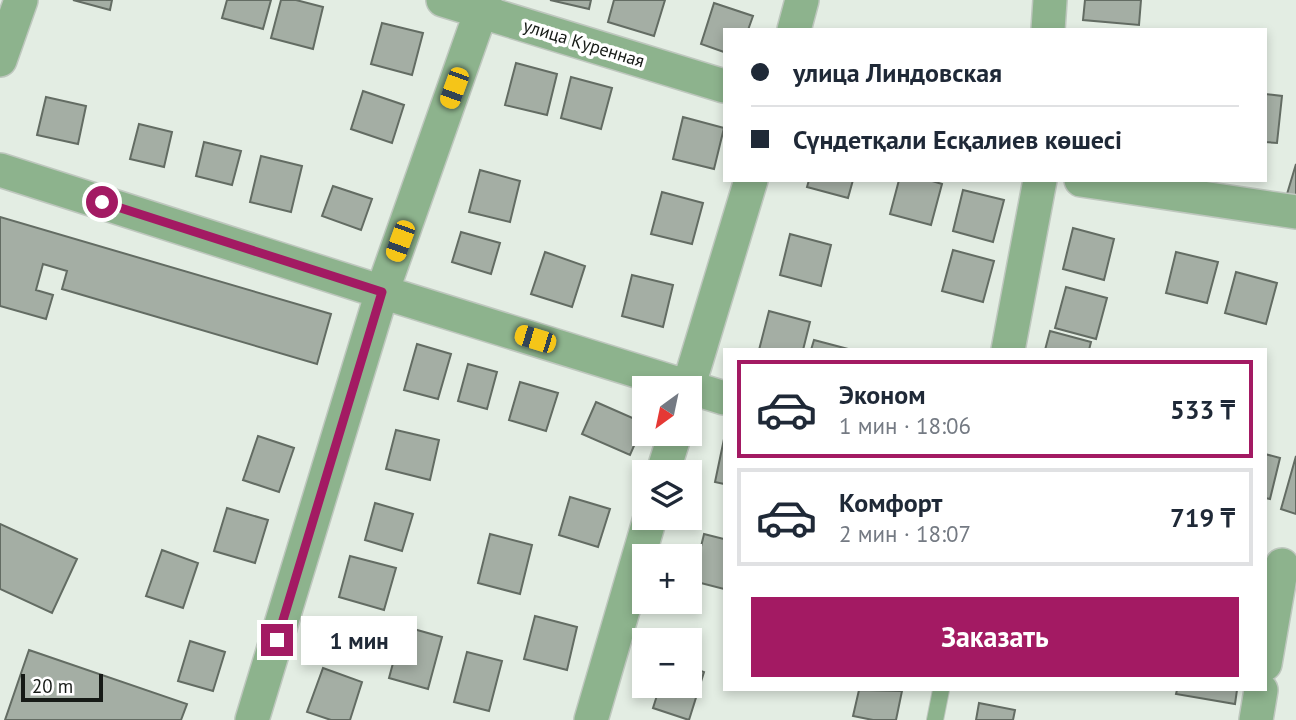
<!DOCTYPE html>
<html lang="ru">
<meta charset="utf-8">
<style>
body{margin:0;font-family:"PT Sans",sans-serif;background:#f6f6f7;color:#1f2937;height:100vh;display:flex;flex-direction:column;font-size:26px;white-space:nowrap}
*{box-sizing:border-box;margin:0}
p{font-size:23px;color:#747a83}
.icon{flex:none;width:38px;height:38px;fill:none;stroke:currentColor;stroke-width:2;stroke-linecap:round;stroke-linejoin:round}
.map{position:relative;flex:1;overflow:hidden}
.side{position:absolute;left:723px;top:348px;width:544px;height:343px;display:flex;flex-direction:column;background:#fff;border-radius:0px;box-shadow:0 4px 10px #0003}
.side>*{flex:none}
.banner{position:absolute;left:723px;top:28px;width:544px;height:154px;border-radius:0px;box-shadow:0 4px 10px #0003;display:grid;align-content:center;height:154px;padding:0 28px;background:#fff}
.needle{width:46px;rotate:213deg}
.tools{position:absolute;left:632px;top:376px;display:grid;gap:14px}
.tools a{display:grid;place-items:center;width:70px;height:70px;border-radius:0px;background:#fff;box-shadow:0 4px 10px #0003;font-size:35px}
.scale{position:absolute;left:21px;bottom:18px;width:82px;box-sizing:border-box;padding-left:7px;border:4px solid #161a16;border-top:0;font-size:19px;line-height:24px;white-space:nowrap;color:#161a16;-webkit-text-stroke:5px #fff;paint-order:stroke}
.end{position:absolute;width:32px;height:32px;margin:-16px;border:9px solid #a31a63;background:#fff;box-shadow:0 0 0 4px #fff}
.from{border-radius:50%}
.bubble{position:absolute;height:49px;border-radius:0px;background:#fff;box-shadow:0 4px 10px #0003;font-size:23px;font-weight:800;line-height:49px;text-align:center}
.car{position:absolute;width:21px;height:42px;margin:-21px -10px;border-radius:9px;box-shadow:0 0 5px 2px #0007;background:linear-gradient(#f5c518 24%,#345 0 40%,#f5c518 0 76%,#345 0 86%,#f5c518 0)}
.banner b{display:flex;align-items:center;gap:24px;height:66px;font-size:26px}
.banner b+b{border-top:2px solid #e0e1e3}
.banner i{width:18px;height:18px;background:#1f2937}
ul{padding:12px 0 0;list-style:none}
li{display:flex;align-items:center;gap:21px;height:98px;margin:0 14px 10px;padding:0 14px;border:4px solid #e0e1e3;border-radius:0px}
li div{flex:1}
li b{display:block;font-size:26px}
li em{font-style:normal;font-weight:800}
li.current{border-color:#a31a63}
li>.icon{width:63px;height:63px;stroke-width:1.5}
.action{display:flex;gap:14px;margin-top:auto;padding:14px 28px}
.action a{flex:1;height:80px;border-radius:0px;background:#a31a63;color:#fff;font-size:28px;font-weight:800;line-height:80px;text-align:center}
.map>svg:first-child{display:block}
.building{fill:#a4aea4;stroke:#636c63;stroke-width:2}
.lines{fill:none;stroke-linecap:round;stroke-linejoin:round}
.service-casing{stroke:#bec7be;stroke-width:18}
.minor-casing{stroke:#bec7be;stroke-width:36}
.service{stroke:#8db38d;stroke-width:16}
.minor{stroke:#8db38d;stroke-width:33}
.route{stroke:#a31a63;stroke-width:9}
.labels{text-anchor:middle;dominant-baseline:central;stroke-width:7;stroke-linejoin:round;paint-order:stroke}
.street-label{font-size:18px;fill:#161a16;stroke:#fff}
</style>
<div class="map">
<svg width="1296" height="720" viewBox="0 0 1296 720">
<rect width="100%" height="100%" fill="#e3ede3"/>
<path class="building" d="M73,0h39l-2,10z
M227,0h44l-8,29 -41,-11z
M281,0h15l27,7 -10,42 -42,-11z
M550,0h41l-2,9z
M614,0h51l-11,36 -46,-14z
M1085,0h56l-2,25 -56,-5z
M714,3l39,13 -5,14h-24v22l-23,-8z
M382,23l41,10 -11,42 -41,-11z
M516,63l41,11 -10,41 -42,-10z
M571,77l41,11 -11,41 -40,-11z
M363,91l41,14 -12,38 -41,-14z
M1265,94l17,2 -5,47 -12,-1z
M46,97l40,9 -8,38 -41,-9z
M683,117l41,11 -10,41 -41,-10z
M139,124l33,8 -8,35 -34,-8z
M204,142l37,9 -9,34 -36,-9z
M261,156l41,10 -11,46 -41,-10z
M1296,164v33l-9,-3z
M480,170l40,11 -10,41 -41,-10z
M809,180h44l-5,18 -41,-11z
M899,180h30l13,4 -11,41 -41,-11z
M333,186l39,13 -11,31 -39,-14z
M963,190l41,10 -11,42 -40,-11z
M662,192l41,11 -11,41 -41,-10z
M0,217l331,97 -14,50 -255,-75 5,-18 -24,-7 -7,26 17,5 -7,24 -46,-13z
M1073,228l41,11 -10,41 -41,-11z
M461,232l39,11 -9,31 -39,-12z
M790,234l41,11 -10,41 -41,-11z
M953,250l41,11 -11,41 -41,-11z
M545,252l40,14 -13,41 -41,-13z
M1176,252l42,10 -11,41 -41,-10z
M1236,272l41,11 -11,41 -41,-11z
M632,275l41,10 -10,42 -41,-11z
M1066,287l41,11 -11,41 -41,-11z
M769,311l41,11 -7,28h-44z
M1050,331l41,11 -2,8h-44z
M814,340l38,10h-41z
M417,344l34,10 -13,45 -34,-9z
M468,364l29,8 -10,37 -29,-8z
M520,382l38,11 -12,38 -37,-11z
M596,402l48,21 -14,32 -48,-21z
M396,430l43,10 -9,40 -44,-11z
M258,436l36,12 -15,44 -36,-12z
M724,439v45l-9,-2z
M1265,454l15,4 -10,41 -5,-1z
M1296,456v58l-15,-5z
M570,497l40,12 -12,38 -39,-12z
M375,503l38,11 -11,37 -37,-11z
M227,508l41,12 -13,43 -41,-12z
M0,524l77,35 -25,54 -52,-24z
M490,534l42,11 -12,49 -42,-11z
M704,534l20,5v50l-31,-8z
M162,550l36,13 -15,45 -37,-12z
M350,556l46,12 -12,42 -45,-13z
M535,616l42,11 -10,43 -43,-11z
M403,626l39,11 -14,52 -39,-11z
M190,641l35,11 -12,39 -35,-10z
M29,650l158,54 -6,16h-176z
M467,652l35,9 -13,50 -35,-9z
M690,667l14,5 -15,48 -36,-12 7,-22h30z
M323,668l39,14 -12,38h-19l-24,-8z
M859,690l43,1 -6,29h-23l-20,-4z
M1177,690h60l-2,14 -59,-10z
M979,703l36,7 -2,10h-37z"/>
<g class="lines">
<g class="service-casing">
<path id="service" d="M935,720l6,-30"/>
</g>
<g class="minor-casing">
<path id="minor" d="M443,0l281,86
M794,30l8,-30
M1048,30l2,-30
M0,60l21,-60
M0,170l382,122 342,106
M1081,180l215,32
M1008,350l32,-170
M688,388l63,-208
M663,472l12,-38
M1265,664l17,-99
M252,720l130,-428 103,-292
M591,720l59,-202
M1256,720l5,-30"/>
</g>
<use href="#service" class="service"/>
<use href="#minor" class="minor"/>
</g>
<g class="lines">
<path class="route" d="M102,202l280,90 -105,348"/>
</g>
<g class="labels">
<g class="street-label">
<text transform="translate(584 43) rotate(17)">улица Куренная</text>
</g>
</g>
</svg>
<div class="tools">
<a><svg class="needle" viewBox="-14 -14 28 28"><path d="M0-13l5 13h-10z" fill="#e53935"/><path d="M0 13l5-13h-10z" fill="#747a83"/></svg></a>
<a><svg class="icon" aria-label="layers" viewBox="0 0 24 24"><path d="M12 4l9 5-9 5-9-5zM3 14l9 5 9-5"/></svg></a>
<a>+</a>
<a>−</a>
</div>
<div class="scale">20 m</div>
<i class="end from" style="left:102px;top:202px"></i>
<i class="end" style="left:277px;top:640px"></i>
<div class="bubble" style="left:301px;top:616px;width:116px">1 мин</div>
<i class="car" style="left:454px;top:88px;rotate:200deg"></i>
<i class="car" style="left:400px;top:241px;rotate:200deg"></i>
<i class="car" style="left:535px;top:339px;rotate:287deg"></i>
<div class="banner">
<b><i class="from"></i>улица Линдовская</b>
<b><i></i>Сүндетқали Есқалиев көшесі</b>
</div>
<section class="side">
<ul>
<li class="current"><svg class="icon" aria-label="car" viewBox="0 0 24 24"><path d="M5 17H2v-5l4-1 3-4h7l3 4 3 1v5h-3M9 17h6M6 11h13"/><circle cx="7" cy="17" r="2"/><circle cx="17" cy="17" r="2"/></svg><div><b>Эконом</b><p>1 мин · 18:06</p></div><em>533 ₸</em></li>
<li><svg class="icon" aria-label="car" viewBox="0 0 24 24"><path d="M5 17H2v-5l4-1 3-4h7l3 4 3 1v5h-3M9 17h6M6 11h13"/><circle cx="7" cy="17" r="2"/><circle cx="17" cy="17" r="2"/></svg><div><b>Комфорт</b><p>2 мин · 18:07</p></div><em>719 ₸</em></li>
</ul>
<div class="action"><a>Заказать</a></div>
</section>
</div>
